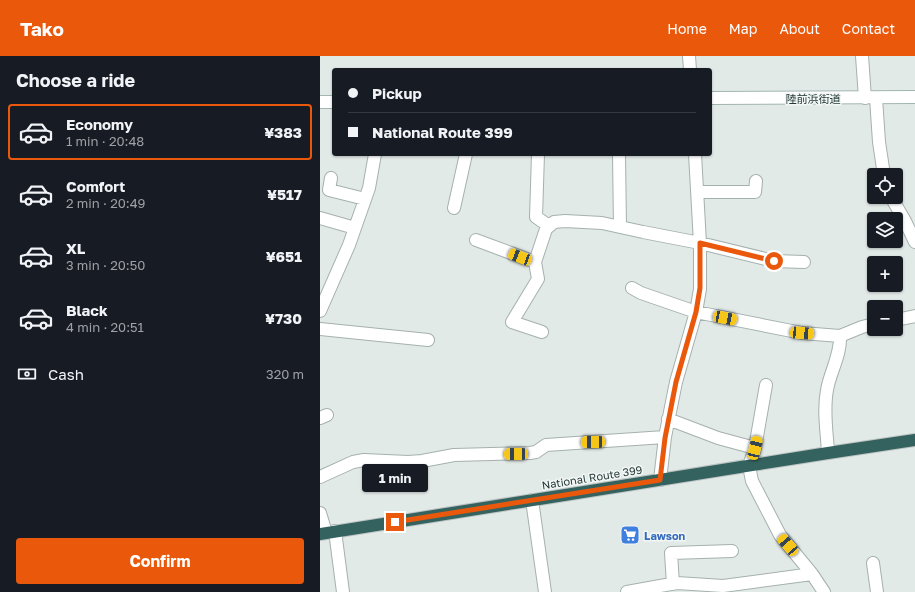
<!DOCTYPE html>
<meta charset="utf-8">
<style>
body{margin:0;font-family:"Golos Text","Noto Sans JP",sans-serif;background:#242831;color:#f1f3f6;height:100vh;display:flex;flex-direction:column;font-size:15px;white-space:nowrap}
*{box-sizing:border-box;margin:0}
p{font-size:13px;color:#9ea1a6}
.icon{flex:none;width:22px;height:22px;fill:none;stroke:currentColor;stroke-width:2;stroke-linecap:round;stroke-linejoin:round}
.map{position:relative;flex:1;overflow:hidden}
.panel{display:flex;flex-direction:column;background:#171b24;width:320px}
.panel>*{flex:none}
.top-card{position:absolute;left:12px;top:12px;width:380px;height:88px;border-radius:4px;box-shadow:0 1px 3px #0004;display:grid;align-content:center;height:88px;padding:0 16px;background:#171b24}
.fabs{position:absolute;left:547px;top:112px;display:grid;gap:8px}
.fabs a{display:grid;place-items:center;width:36px;height:36px;border-radius:4px;background:#171b24;box-shadow:0 1px 3px #0004;font-size:20px}
.end{position:absolute;width:18px;height:18px;margin:-9px;border:5px solid #ea580c;background:#fff;box-shadow:0 0 0 2px #fff}
.from{border-radius:50%}
.bubble{position:absolute;height:28px;border-radius:4px;background:#171b24;box-shadow:0 1px 3px #0004;font-size:13px;font-weight:700;line-height:28px;text-align:center}
.car{position:absolute;width:12px;height:24px;margin:-12px -6px;border-radius:5px;box-shadow:0 0 3px 1px #0007;background:linear-gradient(#f5c518 24%,#345 0 40%,#f5c518 0 76%,#345 0 86%,#f5c518 0)}
.top-card b{display:flex;align-items:center;gap:14px;height:38px;font-size:15px}
.top-card b+b{border-top:1px solid #363941}
.top-card i{width:10px;height:10px;background:#f1f3f6}
ul{padding:0;list-style:none}
li{display:flex;align-items:center;gap:12px;height:56px;margin:0 8px 6px;padding:0 8px;border:2px solid transparent;border-radius:4px}
li div{flex:1}
li b{display:block;font-size:15px}
li em{font-style:normal;font-weight:700}
li.active{border-color:#ea580c}
li>.icon{width:36px;height:36px;stroke-width:1.5}
h2{padding:0 16px;font-size:18px;line-height:48px}
.pay{display:flex;align-items:center;gap:10px;height:44px;padding:0 16px;font-size:15px}
.pay p{margin-inline-start:auto}
.cta{display:flex;gap:8px;margin-top:auto;padding:8px 16px}
.cta a{flex:1;height:46px;border-radius:4px;background:#ea580c;color:#fff;font-size:16px;font-weight:700;line-height:46px;text-align:center}
header{display:flex;align-items:center;gap:24px;box-sizing:border-box;height:56px;padding:0 20px;background:#ea580c;color:#fff}
header strong{font-size:19px}
nav{display:flex;gap:22px;margin-inline-start:auto;font-size:14px}
main{display:flex;flex:1;min-height:0}
.map>svg:first-child{display:block}
.lines{fill:none;stroke-linecap:round;stroke-linejoin:round}
.street-casing{stroke:#a5b1af;stroke-width:14}
.secondary-casing{stroke:#a2b5b1;stroke-width:14}
.highway-casing{stroke:#bdc4c3;stroke-width:14}
.street{stroke:#fff;stroke-width:12}
.secondary{stroke:#fff;stroke-width:12}
.highway{stroke:#34625f;stroke-width:12}
.route{stroke:#ea580c;stroke-width:5}
.labels{text-anchor:middle;dominant-baseline:central;stroke-width:3;stroke-linejoin:round;paint-order:stroke}
.street-label{font-size:11px;fill:#243937;stroke:#f2f7f5}
.shop-label{font-size:11px;font-weight:bold;fill:#366cbe;stroke:#f2f7f5;text-anchor:start}
</style>
<header>
<strong>Tako</strong>
<nav><a>Home</a><a>Map</a><a>About</a><a>Contact</a></nav>
</header>
<main>
<section class="panel">
<h2>Choose a ride</h2>
<ul>
<li class="active"><svg class="icon" aria-label="car" viewBox="0 0 24 24"><path d="M5 17H2v-5l4-1 3-4h7l3 4 3 1v5h-3M9 17h6M6 11h13"/><circle cx="7" cy="17" r="2"/><circle cx="17" cy="17" r="2"/></svg><div><b>Economy</b><p>1 min · 20:48</p></div><em>¥383</em></li>
<li><svg class="icon" aria-label="car" viewBox="0 0 24 24"><path d="M5 17H2v-5l4-1 3-4h7l3 4 3 1v5h-3M9 17h6M6 11h13"/><circle cx="7" cy="17" r="2"/><circle cx="17" cy="17" r="2"/></svg><div><b>Comfort</b><p>2 min · 20:49</p></div><em>¥517</em></li>
<li><svg class="icon" aria-label="car" viewBox="0 0 24 24"><path d="M5 17H2v-5l4-1 3-4h7l3 4 3 1v5h-3M9 17h6M6 11h13"/><circle cx="7" cy="17" r="2"/><circle cx="17" cy="17" r="2"/></svg><div><b>XL</b><p>3 min · 20:50</p></div><em>¥651</em></li>
<li><svg class="icon" aria-label="car" viewBox="0 0 24 24"><path d="M5 17H2v-5l4-1 3-4h7l3 4 3 1v5h-3M9 17h6M6 11h13"/><circle cx="7" cy="17" r="2"/><circle cx="17" cy="17" r="2"/></svg><div><b>Black</b><p>4 min · 20:51</p></div><em>¥730</em></li>
</ul>
<div class="pay"><svg class="icon" aria-label="cash" viewBox="0 0 24 24"><path d="M3 7h18v10H3z"/><circle cx="12" cy="12" r="2"/></svg>Cash<p>320 m</p></div>
<div class="cta"><a>Confirm</a></div>
</section>
<div class="map">
<svg width="595" height="536" viewBox="0 0 595 536">
<rect width="100%" height="100%" fill="#e2eae8"/>
<g class="lines">
<g class="street-casing">
<path id="street" d="M369,0l1,14
M542,0l3,42
M556,42l3,44 5,33
M218,98l-2,63 13,9
M299,98l1,73
M11,122l-2,12 36,9
M378,136h57l1,-11
M571,141l14,24 10,21
M134,152l12,-54
M0,162l35,10
M156,184l59,22
M312,232l9,5 55,19 106,21 38,3 22,-9 12,-3
M0,255l29,-66 20,-57 6,-34
M576,264l19,-4
M0,273l108,11
M222,276l-30,-10 26,-43 -3,-17 11,-33 8,-7 11,-1 37,2 41,9 57,11 74,18 30,1
M0,362l7,-3
M348,363l50,19 37,10 -6,18 3,15 28,54 32,39 12,18
M435,392l11,-63
M508,397c-1,-21 -5,-42 -1,-63 3,-18 14,-35 13,-54
M0,421l33,-15 11,-2 44,2 14,-1 32,-6 76,-2 6,-1 10,-7 119,-8
M340,424l5,-43 11,-55 20,-70 4,-23v-46l-5,-89
M212,444l13,92
M0,457l6,20
M15,475l8,61
M553,507l4,29
M353,528l-2,-31 61,-2
M307,536l50,-9 46,3 89,-12"/>
</g>
<g class="secondary-casing">
<path id="secondary" d="M390,42l205,-1
M0,46h14"/>
</g>
<g class="highway-casing">
<path id="highway" d="M0,478l508,-81 87,-13"/>
</g>
<use href="#street" class="street"/>
<use href="#secondary" class="secondary"/>
<use href="#highway" class="highway"/>
</g>
<g class="lines">
<path class="route" d="M75,466l265,-42 5,-42 11,-56 20,-70 4,-24v-45l74,18"/>
</g>
<defs>
<g id="supermarket-square" transform="scale(1)"><rect x="-9" y="-9" width="18" height="18" rx="4" fill="#3f7fe0" stroke="#f2f7f5"/><path d="M-6-5.5h2.5l.6 2H6L4.5 2H-2.5L-4.4-4H-6ZM-1.5 3.2a1.3 1.3 0 1 0 .1 0ZM3 3.2a1.3 1.3 0 1 0 .1 0Z" fill="#fff"/></g>
</defs>
<g fill-rule="evenodd">
<use href="#supermarket-square" x="310" y="479"/>
</g>
<g class="labels">
<g class="street-label">
<text x="493" y="42">陸前浜街道</text>
<text transform="translate(272 421) rotate(-9)">National Route 399</text>
</g>
<g class="shop-label">
<text x="324" y="479">Lawson</text>
</g>
</g>
</svg>
<div class="fabs">
<a><svg class="icon" aria-label="locate" viewBox="0 0 24 24"><circle cx="12" cy="12" r="6"/><path d="M12 2v4M12 18v4M2 12h4M18 12h4"/></svg></a>
<a><svg class="icon" aria-label="layers" viewBox="0 0 24 24"><path d="M12 4l9 5-9 5-9-5zM3 14l9 5 9-5"/></svg></a>
<a>+</a>
<a>−</a>
</div>
<i class="end from" style="left:454px;top:205px"></i>
<i class="end" style="left:75px;top:466px"></i>
<div class="bubble" style="left:42px;top:408px;width:66px">1 min</div>
<i class="car" style="left:200px;top:201px;rotate:291deg"></i>
<i class="car" style="left:405px;top:262px;rotate:101deg"></i>
<i class="car" style="left:482px;top:277px;rotate:94deg"></i>
<i class="car" style="left:273px;top:386px;rotate:269deg"></i>
<i class="car" style="left:435px;top:392px;rotate:13deg"></i>
<i class="car" style="left:196px;top:398px;rotate:269deg"></i>
<i class="car" style="left:468px;top:489px;rotate:319deg"></i>
<div class="top-card">
<b><i class="from"></i>Pickup</b>
<b><i></i>National Route 399</b>
</div>
</div>
</main>
